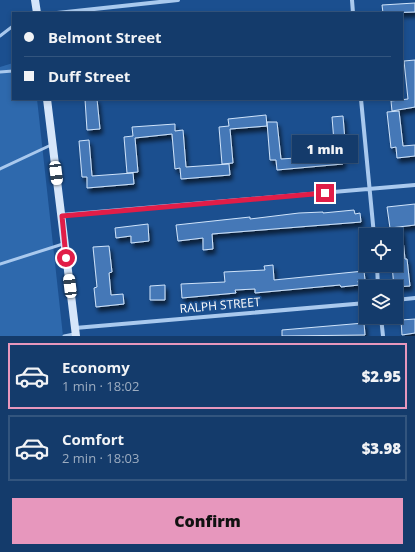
<!DOCTYPE html>
<meta charset="utf-8">
<style>
body{margin:0;font-family:"Open Sans",sans-serif;background:#1d4271;color:#f1f3f6;height:100vh;display:flex;flex-direction:column;font-size:15px;white-space:nowrap}
*{box-sizing:border-box;margin:0}
p{font-size:13px;color:#9dadc1}
.icon{flex:none;width:22px;height:22px;fill:none;stroke:currentColor;stroke-width:2;stroke-linecap:round;stroke-linejoin:round}
.map{position:relative;height:336px;overflow:hidden}
.side{display:flex;flex-direction:column;background:#143b6b;flex:1}
.side>*{flex:none}
.guide{position:absolute;left:12px;top:12px;width:391px;height:88px;border-radius:0px;box-shadow:0 2px 6px #0003,0 0 0 1px #33557e;display:grid;align-content:center;height:88px;padding:0 12px;background:#143b6b}
.fabs{position:absolute;left:359px;top:228px;display:grid;gap:8px}
.fabs a{display:grid;place-items:center;width:44px;height:44px;border-radius:0px;background:#143b6b;box-shadow:0 2px 6px #0003,0 0 0 1px #33557e;font-size:20px}
.end{position:absolute;width:18px;height:18px;margin:-9px;border:5px solid #e11d48;background:#fff;box-shadow:0 0 0 2px #fff}
.from{border-radius:50%}
.bubble{position:absolute;height:28px;border-radius:0px;background:#143b6b;box-shadow:0 2px 6px #0003,0 0 0 1px #33557e;font-size:13px;font-weight:800;line-height:28px;text-align:center}
.car{position:absolute;width:12px;height:24px;margin:-12px -6px;border-radius:5px;box-shadow:0 0 3px 1px #0007;background:linear-gradient(#fff 24%,#345 0 40%,#fff 0 76%,#345 0 86%,#fff 0)}
.guide b{display:flex;align-items:center;gap:14px;height:38px;font-size:15px}
.guide b+b{border-top:1px solid #33557e}
.guide i{width:10px;height:10px;background:#f1f3f6}
ul{padding:7px 0 0;list-style:none}
li{display:flex;align-items:center;gap:12px;height:66px;margin:0 8px 6px;padding:0 4px;border:2px solid #33557e;border-radius:0px}
li div{flex:1}
li b{display:block;font-size:15px}
li em{font-style:normal;font-weight:800}
li.on{border-color:#e797bd}
li>.icon{width:36px;height:36px;stroke-width:1.5}
.action{display:flex;gap:8px;margin-top:auto;padding:8px 12px}
.action a{flex:1;height:46px;border-radius:0px;background:#e797bd;color:#111;font-size:16px;font-weight:800;line-height:46px;text-align:center}
.map>svg:first-child{display:block}
.green{fill:#2e69ad}
.building{fill:#4478b7;stroke:#cfe3fa;filter:url(#shadow)}
.lines{fill:none;stroke-linecap:round;stroke-linejoin:round}
.lane{stroke:#a9c9ee;stroke-width:3}
.street{stroke:#a9c9ee;stroke-width:4}
.secondary{stroke:#d6e6fa;stroke-width:8}
.route{stroke:#e11d48;stroke-width:5}
.labels{text-anchor:middle;dominant-baseline:central;stroke-width:3.5;stroke-linejoin:round;paint-order:stroke}
.street-label{font-size:12px;fill:#fff;stroke:#1b4f8f}
</style>
<div class="map">
<svg width="415" height="336" viewBox="0 0 415 336">
<defs>
<filter id="shadow"><feDropShadow dx="2.5" dy="4.5" stdDeviation="2" flood-color="#0009"/></filter>
</defs>
<rect width="100%" height="100%" fill="#1b4f8f"/>
<path class="green" d="M13,63v36h24l26,237h-63v-269z"/>
<path class="building" d="M415,3v9l-32,1 -1,-8z
M415,60v47l-23,4 -1,-10 17,-2 -4,-38z
M85,99h12l3,30 -13,1z
M399,111l4,35 12,-1v11l-18,2 -1,-11 -5,1 -4,-36z
M266,115l1,11 -37,3 3,34 -11,1 -3,-37 10,-1 -1,-7z
M343,116l3,37 -11,1 -3,-37z
M267,122h10l4,37 61,-4 1,9 -66,6 -1,-10h-6z
M175,124v7l8,-1 3,37 43,-3 1,11 -49,4 -1,-11 -5,1 -3,-35 -37,4 3,34 -11,1 -3,-36 9,-1 -1,-9z
M89,140l3,36 41,-3 1,11 -47,4v-11h-5l-3,-36z
M415,204v21l-25,3 -3,-21z
M354,210l1,4 5,-1 1,9 -149,12 1,15 -10,1v-12l-25,3 -2,-16 74,-8v2l49,-6 24,-1v1z
M148,224l1,17 -18,2v-7l-15,2 -1,-10z
M396,230h6l3,29h2l3,27 -16,1 -2,-22h4z
M109,246l3,26 -3,1 2,22 12,-1 1,10 -28,3 -2,-19 3,-1 -4,-40z
M273,265l1,15 90,-9 1,9 -7,1 1,4 -18,2 -1,-2 -85,8v-4l-20,1 1,3 -54,5 -1,-14 44,-2 -1,-10 41,-2 -1,-4z
M165,285v15h-15v-14z
M415,319v14l-13,2 -1,-15z
M364,323l1,12 -83,1v-6z"/>
<g class="lines">
<path class="lane" d="M0,36l13,-10
M0,72l13,-1
M0,169l51,-24
M0,264l63,-20
M64,336l10,-2"/>
<path class="street" d="M352,0l1,13
M57,13l121,-13
M361,99l13,136
M61,215l354,-30
M377,265l1,22
M396,300l19,-2
M381,317l2,19
M75,328l291,-25"/>
<path class="secondary" d="M35,0l2,13
M47,99l29,237"/>
</g>
<g class="lines">
<path class="route" d="M66,258l-4,-42 263,-23"/>
</g>
<g class="labels">
<g class="street-label">
<text transform="translate(220 305) rotate(-5)">RALPH STREET</text>
</g>
</g>
</svg>
<div class="fabs">
<a><svg class="icon" aria-label="locate" viewBox="0 0 24 24"><circle cx="12" cy="12" r="6"/><path d="M12 2v4M12 18v4M2 12h4M18 12h4"/></svg></a>
<a><svg class="icon" aria-label="layers" viewBox="0 0 24 24"><path d="M12 4l9 5-9 5-9-5zM3 14l9 5 9-5"/></svg></a>
</div>
<i class="end from" style="left:66px;top:258px"></i>
<i class="end" style="left:325px;top:193px"></i>
<div class="bubble" style="left:292px;top:135px;width:66px">1 min</div>
<i class="car" style="left:56px;top:173px;rotate:173deg"></i>
<i class="car" style="left:70px;top:286px;rotate:353deg"></i>
<div class="guide">
<b><i class="from"></i>Belmont Street</b>
<b><i></i>Duff Street</b>
</div>
</div>
<section class="side">
<ul>
<li class="on"><svg class="icon" aria-label="car" viewBox="0 0 24 24"><path d="M5 17H2v-5l4-1 3-4h7l3 4 3 1v5h-3M9 17h6M6 11h13"/><circle cx="7" cy="17" r="2"/><circle cx="17" cy="17" r="2"/></svg><div><b>Economy</b><p>1 min · 18:02</p></div><em>$2.95</em></li>
<li><svg class="icon" aria-label="car" viewBox="0 0 24 24"><path d="M5 17H2v-5l4-1 3-4h7l3 4 3 1v5h-3M9 17h6M6 11h13"/><circle cx="7" cy="17" r="2"/><circle cx="17" cy="17" r="2"/></svg><div><b>Comfort</b><p>2 min · 18:03</p></div><em>$3.98</em></li>
</ul>
<div class="action"><a>Confirm</a></div>
</section>
